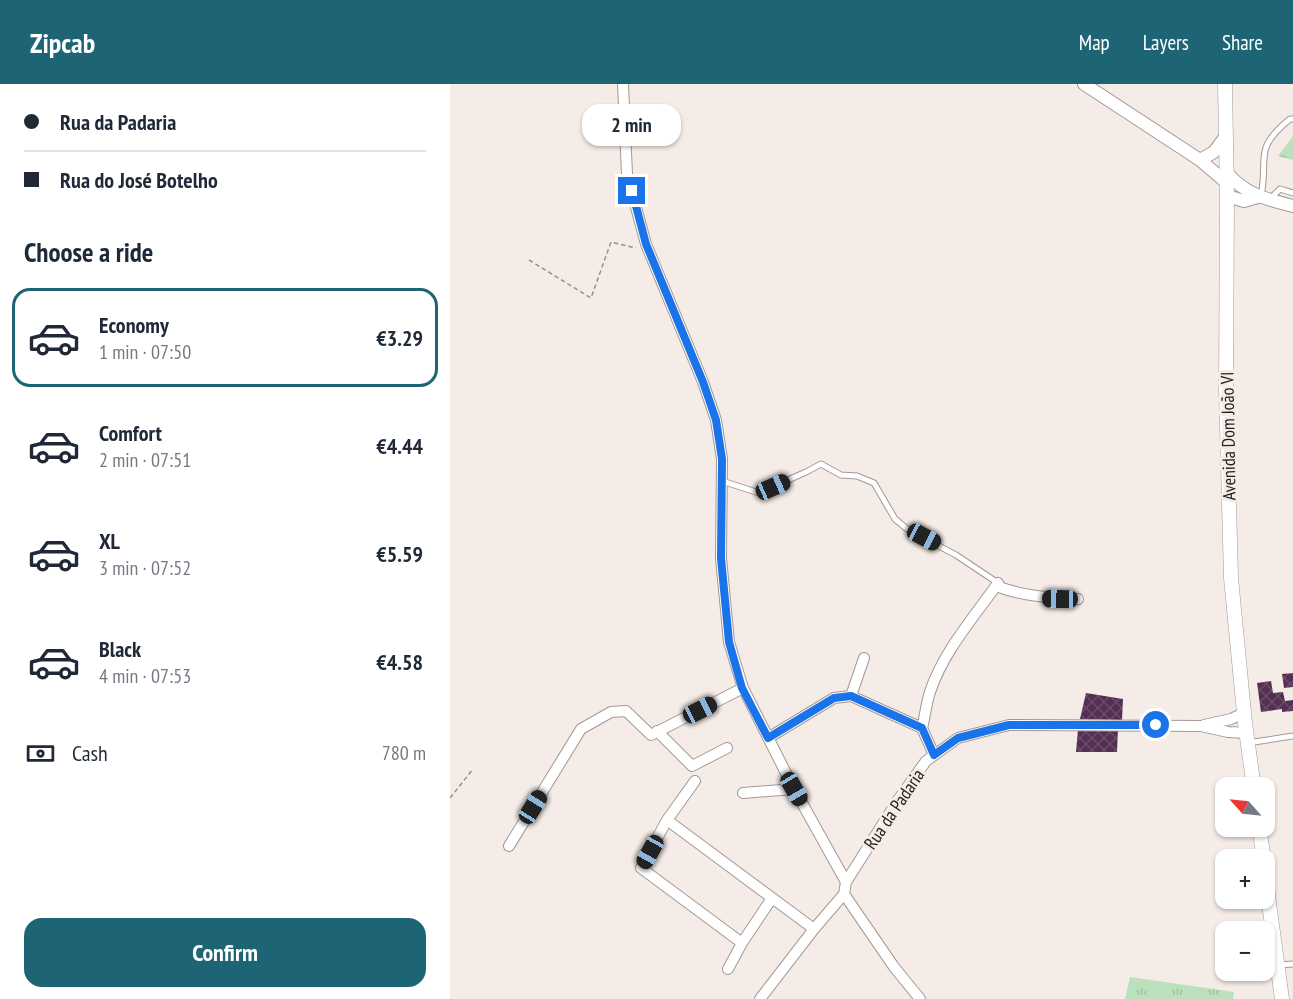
<!DOCTYPE html>
<meta charset="utf-8">
<style>
body{margin:0;font-family:"PT Sans Narrow",sans-serif;background:#f6f6f7;color:#1f2937;height:100vh;display:flex;flex-direction:column;font-size:22px;white-space:nowrap}
*{box-sizing:border-box;margin:0}
p{font-size:20px;color:#747a83}
.icon{flex:none;width:33px;height:33px;fill:none;stroke:currentColor;stroke-width:2;stroke-linecap:round;stroke-linejoin:round}
.map{position:relative;flex:1;overflow:hidden}
.drawer{display:flex;flex-direction:column;background:#fff;width:450px}
.drawer>*{flex:none}
.guide{display:grid;align-content:center;height:132px;padding:0 24px;background:#fff}
.needle{width:39px;rotate:297deg}
.controls{position:absolute;left:765px;top:693px;display:grid;gap:12px}
.controls a{display:grid;place-items:center;width:60px;height:60px;border-radius:12px;background:#fff;box-shadow:0 2px 4px #0004;font-size:30px}
.end{position:absolute;width:27px;height:27px;margin:-14px;border:8px solid #1a73e8;background:#fff;box-shadow:0 0 0 3px #fff}
.from{border-radius:50%}
.bubble{position:absolute;height:42px;border-radius:18px;background:#fff;box-shadow:0 2px 4px #0004;font-size:20px;font-weight:700;line-height:42px;text-align:center}
.car{position:absolute;width:18px;height:36px;margin:-18px -9px;border-radius:8px;box-shadow:0 0 4px 2px #0007;background:linear-gradient(#222 24%,#8ab4d8 0 40%,#222 0 76%,#8ab4d8 0 86%,#222 0)}
.guide b{display:flex;align-items:center;gap:21px;height:57px;font-size:22px}
.guide b+b{border-top:2px solid #e0e1e3}
.guide i{width:15px;height:15px;background:#1f2937}
ul{padding:0;list-style:none}
li{display:flex;align-items:center;gap:18px;height:99px;margin:0 12px 9px;padding:0 12px;border:3px solid transparent;border-radius:18px}
li div{flex:1}
li b{display:block;font-size:22px}
li em{font-style:normal;font-weight:700}
li.on{border-color:#1d6574}
li>.icon{width:54px;height:54px;stroke-width:1.5}
h2{padding:0 24px;font-size:27px;line-height:72px}
.pay{display:flex;align-items:center;gap:15px;height:66px;padding:0 24px;font-size:22px}
.pay p{margin-inline-start:auto}
.cta{display:flex;gap:12px;margin-top:auto;padding:12px 24px}
.cta a{flex:1;height:69px;border-radius:18px;background:#1d6574;color:#fff;font-size:24px;font-weight:700;line-height:69px;text-align:center}
header{display:flex;align-items:center;gap:36px;box-sizing:border-box;height:84px;padding:0 30px;background:#1d6574;color:#fff}
header strong{font-size:28px}
nav{display:flex;gap:33px;margin-inline-start:auto;font-size:21px}
main{display:flex;flex:1;min-height:0}
.map>svg:first-child{display:block}
.grass{fill:url(#grass-tufts)}
.forest{fill:url(#forest-crowns)}
.building{fill:url(#building-cross-hatch)}
.lines{fill:none;stroke-linecap:round;stroke-linejoin:round}
.service-casing{stroke:#a29995;stroke-width:7}
.minor-casing{stroke:#a29995;stroke-width:12}
.tertiary-casing{stroke:#a29995;stroke-width:14}
.secondary-casing{stroke:#a29995;stroke-width:15}
.path{stroke:#96908c;stroke-width:1.5;stroke-dasharray:4.5 3;stroke-linecap:butt}
.service{stroke:#fff;stroke-width:5}
.minor{stroke:#fff;stroke-width:10}
.tertiary{stroke:#fff;stroke-width:12}
.secondary{stroke:#fff;stroke-width:14}
.route{stroke:#1a73e8;stroke-width:8}
.labels{text-anchor:middle;dominant-baseline:central;stroke-width:6;stroke-linejoin:round;paint-order:stroke}
.street-label{font-size:18px;fill:#211e1c;stroke:#f5ece7}
</style>
<header>
<strong>Zipcab</strong>
<nav><a>Map</a><a>Layers</a><a>Share</a></nav>
</header>
<main>
<section class="drawer">
<div class="guide">
<b><i class="from"></i>Rua da Padaria</b>
<b><i></i>Rua do José Botelho</b>
</div>
<h2>Choose a ride</h2>
<ul>
<li class="on"><svg class="icon" aria-label="car" viewBox="0 0 24 24"><path d="M5 17H2v-5l4-1 3-4h7l3 4 3 1v5h-3M9 17h6M6 11h13"/><circle cx="7" cy="17" r="2"/><circle cx="17" cy="17" r="2"/></svg><div><b>Economy</b><p>1 min · 07:50</p></div><em>€3.29</em></li>
<li><svg class="icon" aria-label="car" viewBox="0 0 24 24"><path d="M5 17H2v-5l4-1 3-4h7l3 4 3 1v5h-3M9 17h6M6 11h13"/><circle cx="7" cy="17" r="2"/><circle cx="17" cy="17" r="2"/></svg><div><b>Comfort</b><p>2 min · 07:51</p></div><em>€4.44</em></li>
<li><svg class="icon" aria-label="car" viewBox="0 0 24 24"><path d="M5 17H2v-5l4-1 3-4h7l3 4 3 1v5h-3M9 17h6M6 11h13"/><circle cx="7" cy="17" r="2"/><circle cx="17" cy="17" r="2"/></svg><div><b>XL</b><p>3 min · 07:52</p></div><em>€5.59</em></li>
<li><svg class="icon" aria-label="car" viewBox="0 0 24 24"><path d="M5 17H2v-5l4-1 3-4h7l3 4 3 1v5h-3M9 17h6M6 11h13"/><circle cx="7" cy="17" r="2"/><circle cx="17" cy="17" r="2"/></svg><div><b>Black</b><p>4 min · 07:53</p></div><em>€4.58</em></li>
</ul>
<div class="pay"><svg class="icon" aria-label="cash" viewBox="0 0 24 24"><path d="M3 7h18v10H3z"/><circle cx="12" cy="12" r="2"/></svg>Cash<p>780 m</p></div>
<div class="cta"><a>Confirm</a></div>
</section>
<div class="map">
<svg width="843" height="915" viewBox="0 0 843 915">
<defs>
<pattern id="grass-tufts" width="24" height="20" patternUnits="userSpaceOnUse" patternTransform="scale(1.5)"><rect width="24" height="20" fill="#bae0bc"/><path d="M3 7l-1-3M5 7V3M7 7l1-3M15 17l-1-3M17 17v-4M19 17l1-3" fill="none" stroke="#a0c0a1"/></pattern>
<pattern id="forest-crowns" width="20" height="18" patternUnits="userSpaceOnUse" patternTransform="scale(1.5)"><rect width="20" height="18" fill="#bae0bc"/><path d="M2 6a3 3 0 1 1 6 0M12 15a3 3 0 1 1 6 0" fill="none" stroke="#a0c0a1"/></pattern>
<pattern id="building-cross-hatch" width="8" height="8" patternUnits="userSpaceOnUse" patternTransform="scale(1.5)"><rect width="8" height="8" fill="#542f53"/><path d="M0 0l8 8M0 8l8-8" fill="none" stroke="#694b68"/></pattern>
</defs>
<rect width="100%" height="100%" fill="#f5ece7"/>
<path class="grass" d="M680,893l104,15 -1,7h-108z"/>
<path class="forest" d="M843,52v24l-15,-4z"/>
<path class="building" d="M843,589v14l-9,1 -2,-14z
M821,597l2,12 10,-1 2,9 8,-1v11l-11,1v-3l-21,3 -4,-29z
M636,609l37,6 -1,21 -42,-1z
M628,645h40l-1,23h-41z"/>
<g class="lines">
<g class="service-casing">
<path id="service" d="M811,112c8,-39 -9,-46 29,-77h3
M819,116l11,-11 13,4
M272,397l37,12 47,-21 15,-8 20,11 16,1 17,7 21,36 12,10 49,26 42,28
M798,659l45,-7
M829,881l14,-1"/>
</g>
<g class="minor-casing">
<path id="minor" d="M173,0l4,90 19,70 57,138 13,38 6,39 -1,99 8,84 14,46 49,97 54,97
M546,502c27,10 53,12 82,13
M401,612l13,-38
M754,641l27,-6 13,-6
M472,644c3,-11 4,-24 8,-36 13,-40 44,-75 68,-109
M207,647l35,35 35,-18
M318,654l66,-40 17,-2 71,32 12,27
M293,709l51,-4
M217,736l28,-39
M59,762l72,-117 30,-17 15,-1 25,24 92,-47
M394,810l50,73 26,32
M322,814l-30,45 -101,-75 26,-48 147,109
M278,885l14,-26
M310,915l54,-70 30,-35 2,-12 52,-82 28,-39 32,-23 51,-13 192,1 27,6 19,1"/>
</g>
<g class="tertiary-casing">
<path id="tertiary" d="M634,0l116,76 27,23
M750,76l14,-8 12,-16
M777,89c19,22 39,26 66,33
M777,112l17,5 14,-4"/>
</g>
<g class="secondary-casing">
<path id="secondary" d="M775,0l2,112 -1,193 5,189 14,145 9,65
M809,742l5,34
M814,782l18,133"/>
</g>
<path class="path" d="M79,176l62,38 20,-56 25,6
M0,714l23,-29"/>
<use href="#service" class="service"/>
<use href="#minor" class="minor"/>
<use href="#tertiary" class="tertiary"/>
<use href="#secondary" class="secondary"/>
</g>
<g class="lines">
<path class="route" d="M182,107l14,53 57,138 13,38 6,39 -1,99 8,84 13,46 26,50 66,-40 17,-2 71,32 12,27 24,-17 51,-13h147"/>
</g>
<g class="labels">
<g class="street-label">
<text transform="translate(778 352) rotate(-91)">Avenida Dom João VI</text>
<text transform="translate(444 725) rotate(-56)">Rua da Padaria</text>
</g>
</g>
</svg>
<div class="controls">
<a><svg class="needle" viewBox="-14 -14 28 28"><path d="M0-13l5 13h-10z" fill="#e53935"/><path d="M0 13l5-13h-10z" fill="#747a83"/></svg></a>
<a>+</a>
<a>−</a>
</div>
<i class="end from" style="left:706px;top:641px"></i>
<i class="end" style="left:182px;top:107px"></i>
<div class="bubble" style="left:132px;top:20px;width:99px">2 min</div>
<i class="car" style="left:323px;top:403px;rotate:66deg"></i>
<i class="car" style="left:474px;top:453px;rotate:118deg"></i>
<i class="car" style="left:610px;top:515px;rotate:271deg"></i>
<i class="car" style="left:250px;top:626px;rotate:63deg"></i>
<i class="car" style="left:344px;top:705px;rotate:150deg"></i>
<i class="car" style="left:83px;top:723px;rotate:32deg"></i>
<i class="car" style="left:200px;top:768px;rotate:209deg"></i>
</div>
</main>
